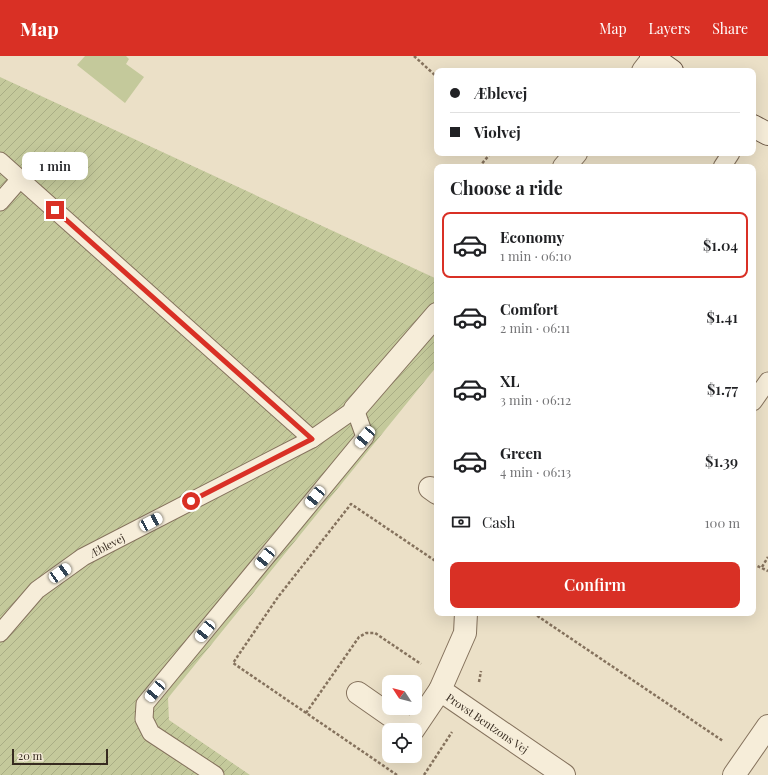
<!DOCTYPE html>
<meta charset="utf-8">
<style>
body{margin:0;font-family:"Playfair Display",serif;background:#f2f2f2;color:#202124;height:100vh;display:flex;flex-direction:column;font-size:15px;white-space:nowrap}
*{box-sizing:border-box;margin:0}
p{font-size:13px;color:#757577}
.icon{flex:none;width:22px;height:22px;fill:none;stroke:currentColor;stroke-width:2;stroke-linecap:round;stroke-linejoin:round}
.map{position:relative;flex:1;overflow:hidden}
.panel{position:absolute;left:434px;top:108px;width:322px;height:452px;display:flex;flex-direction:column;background:#fff;border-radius:8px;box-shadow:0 4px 16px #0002}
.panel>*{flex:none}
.hud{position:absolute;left:434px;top:12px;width:322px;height:88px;border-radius:8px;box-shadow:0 4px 16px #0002;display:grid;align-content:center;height:88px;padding:0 16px;background:#fff}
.needle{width:26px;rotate:306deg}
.controls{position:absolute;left:382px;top:619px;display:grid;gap:8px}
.controls a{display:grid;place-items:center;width:40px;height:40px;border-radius:8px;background:#fff;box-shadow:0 4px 16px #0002;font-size:20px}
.scale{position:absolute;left:12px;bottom:10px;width:96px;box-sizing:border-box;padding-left:4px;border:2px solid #372b20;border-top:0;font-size:11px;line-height:14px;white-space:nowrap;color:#372b20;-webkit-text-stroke:3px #f3ead6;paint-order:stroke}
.end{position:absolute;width:18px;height:18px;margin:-9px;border:5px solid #d93025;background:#fff;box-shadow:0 0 0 2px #fff}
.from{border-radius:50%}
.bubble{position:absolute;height:28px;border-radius:8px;background:#fff;box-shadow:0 4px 16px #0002;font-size:13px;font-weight:600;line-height:28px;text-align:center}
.car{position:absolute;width:12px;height:24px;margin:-12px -6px;border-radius:5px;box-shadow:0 0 3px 1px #0007;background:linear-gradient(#fff 24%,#345 0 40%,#fff 0 76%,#345 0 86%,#fff 0)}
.hud b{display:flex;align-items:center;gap:14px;height:38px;font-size:15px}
.hud b+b{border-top:1px solid #e0e0e0}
.hud i{width:10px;height:10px;background:#202124}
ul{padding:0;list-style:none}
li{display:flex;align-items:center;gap:12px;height:66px;margin:0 8px 6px;padding:0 8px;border:2px solid transparent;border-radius:8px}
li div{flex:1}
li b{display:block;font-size:15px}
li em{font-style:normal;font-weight:600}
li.selected{border-color:#d93025}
li>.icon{width:36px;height:36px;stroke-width:1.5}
h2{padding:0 16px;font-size:18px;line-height:48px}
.pay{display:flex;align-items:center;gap:10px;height:44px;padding:0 16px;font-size:15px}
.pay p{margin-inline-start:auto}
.primary-button{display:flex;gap:8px;margin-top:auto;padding:8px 16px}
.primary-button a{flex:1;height:46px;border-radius:8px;background:#d93025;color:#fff;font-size:16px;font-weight:600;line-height:46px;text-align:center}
header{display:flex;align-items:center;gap:24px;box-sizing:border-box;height:56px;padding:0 20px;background:#d93025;color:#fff}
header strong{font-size:19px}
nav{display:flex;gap:22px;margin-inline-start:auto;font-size:14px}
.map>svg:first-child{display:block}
.park{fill:#c4c99b}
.garden{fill:url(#garden-furrows)}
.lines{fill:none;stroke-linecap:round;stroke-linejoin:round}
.lane-casing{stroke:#85725d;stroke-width:19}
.street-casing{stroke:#85725d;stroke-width:24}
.secondary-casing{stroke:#675341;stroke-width:24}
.path{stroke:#85725d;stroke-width:2.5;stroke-dasharray:3 2;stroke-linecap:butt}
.lane{stroke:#f6edd9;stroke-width:17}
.street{stroke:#f6edd9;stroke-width:22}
.secondary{stroke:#f6edd9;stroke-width:22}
.route{stroke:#d93025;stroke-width:5}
.labels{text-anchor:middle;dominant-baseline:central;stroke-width:3.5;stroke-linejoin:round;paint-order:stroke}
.street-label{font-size:11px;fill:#372b20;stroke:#f3ead6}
</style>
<header>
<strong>Map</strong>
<nav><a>Map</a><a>Layers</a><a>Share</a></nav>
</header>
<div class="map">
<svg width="768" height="719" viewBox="0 0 768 719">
<defs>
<pattern id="garden-furrows" width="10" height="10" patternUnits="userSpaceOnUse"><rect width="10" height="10" fill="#c4c99b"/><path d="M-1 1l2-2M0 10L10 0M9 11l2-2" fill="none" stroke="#a9ad85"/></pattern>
</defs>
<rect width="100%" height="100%" fill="#ebe0c7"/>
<path class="park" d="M85,0h41l3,3 -3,5 18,13 -19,26 -48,-38z"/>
<path class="garden" d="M0,21l437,202v87l-269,332 1,22 81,55h-250z"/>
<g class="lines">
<g class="lane-casing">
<g id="lane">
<path d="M0,105l312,278"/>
<path d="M722,111l9,-14"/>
<path d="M0,146l20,-23"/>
<path d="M753,346l15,-21"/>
<path id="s1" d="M0,577l37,-43 46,-33 229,-118 43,-30 10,28 -220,267 -1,15 7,14 64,42"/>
</g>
</g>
<g class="street-casing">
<g id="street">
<path d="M643,15l10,-13"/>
<path d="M564,111l12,-14"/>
<path d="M355,353l82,-95"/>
<path d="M430,432l7,5"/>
<path id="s2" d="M466,557l-1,20 -25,57 124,85"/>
<path d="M358,637l53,37"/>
<path d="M413,674l27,-40"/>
<path d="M734,719l34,-49"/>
</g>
</g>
<g class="secondary-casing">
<path id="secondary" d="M651,0l21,15
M753,70l15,8"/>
</g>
<path class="path" d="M414,0l23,21
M515,15l1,-1
M479,111l12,-14
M753,508l15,7
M762,511l6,-10
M533,557l190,128
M479,626l2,-11
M306,657l53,-76 7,-4h9l46,31
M397,719l-164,-112 45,-66 73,-93 86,58
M424,719l28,-43"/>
<use href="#lane" class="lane"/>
<use href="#street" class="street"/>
<use href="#secondary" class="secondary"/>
</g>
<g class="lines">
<path class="route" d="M55,154l257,229 -121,62"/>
</g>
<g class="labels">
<g class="street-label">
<text stroke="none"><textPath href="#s1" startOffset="140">Æblevej</textPath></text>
<text stroke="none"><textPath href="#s2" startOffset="140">Provst Bentzons Vej</textPath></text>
</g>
</g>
</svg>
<div class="controls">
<a><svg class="needle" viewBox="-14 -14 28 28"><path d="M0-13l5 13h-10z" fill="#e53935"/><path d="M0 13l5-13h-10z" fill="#757577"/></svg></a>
<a><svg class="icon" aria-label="locate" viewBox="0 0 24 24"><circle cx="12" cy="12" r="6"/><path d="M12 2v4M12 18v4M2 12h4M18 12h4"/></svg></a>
</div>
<div class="scale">20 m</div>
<i class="end from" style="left:191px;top:445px"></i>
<i class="end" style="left:55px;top:154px"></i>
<div class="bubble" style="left:22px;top:96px;width:66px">1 min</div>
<i class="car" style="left:365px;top:381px;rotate:220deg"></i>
<i class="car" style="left:315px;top:441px;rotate:219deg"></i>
<i class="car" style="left:151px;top:466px;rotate:62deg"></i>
<i class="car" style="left:265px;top:502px;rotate:219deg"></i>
<i class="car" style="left:60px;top:517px;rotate:55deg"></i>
<i class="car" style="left:205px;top:575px;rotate:219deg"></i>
<i class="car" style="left:155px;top:635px;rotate:220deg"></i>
<div class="hud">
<b><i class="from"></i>Æblevej</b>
<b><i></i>Violvej</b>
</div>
<section class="panel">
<h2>Choose a ride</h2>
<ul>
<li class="selected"><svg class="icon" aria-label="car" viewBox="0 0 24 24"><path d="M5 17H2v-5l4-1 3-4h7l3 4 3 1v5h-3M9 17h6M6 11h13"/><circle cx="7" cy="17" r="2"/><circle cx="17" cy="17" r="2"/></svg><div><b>Economy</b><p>1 min · 06:10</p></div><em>$1.04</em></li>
<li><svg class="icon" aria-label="car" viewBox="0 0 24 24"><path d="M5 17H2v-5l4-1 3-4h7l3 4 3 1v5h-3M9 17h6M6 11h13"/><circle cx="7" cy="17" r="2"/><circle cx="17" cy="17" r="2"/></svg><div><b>Comfort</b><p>2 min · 06:11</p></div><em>$1.41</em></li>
<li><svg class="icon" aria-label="car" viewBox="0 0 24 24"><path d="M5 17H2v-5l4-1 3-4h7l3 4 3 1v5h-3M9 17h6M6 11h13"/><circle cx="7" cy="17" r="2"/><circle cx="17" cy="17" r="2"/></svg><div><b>XL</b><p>3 min · 06:12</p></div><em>$1.77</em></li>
<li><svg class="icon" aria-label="car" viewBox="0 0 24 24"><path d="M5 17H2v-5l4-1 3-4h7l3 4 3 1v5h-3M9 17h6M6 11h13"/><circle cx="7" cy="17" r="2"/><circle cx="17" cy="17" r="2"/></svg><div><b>Green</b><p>4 min · 06:13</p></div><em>$1.39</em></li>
</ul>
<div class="pay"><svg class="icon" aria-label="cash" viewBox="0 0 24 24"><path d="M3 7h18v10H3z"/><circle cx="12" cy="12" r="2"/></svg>Cash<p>100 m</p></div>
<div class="primary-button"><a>Confirm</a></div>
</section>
</div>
